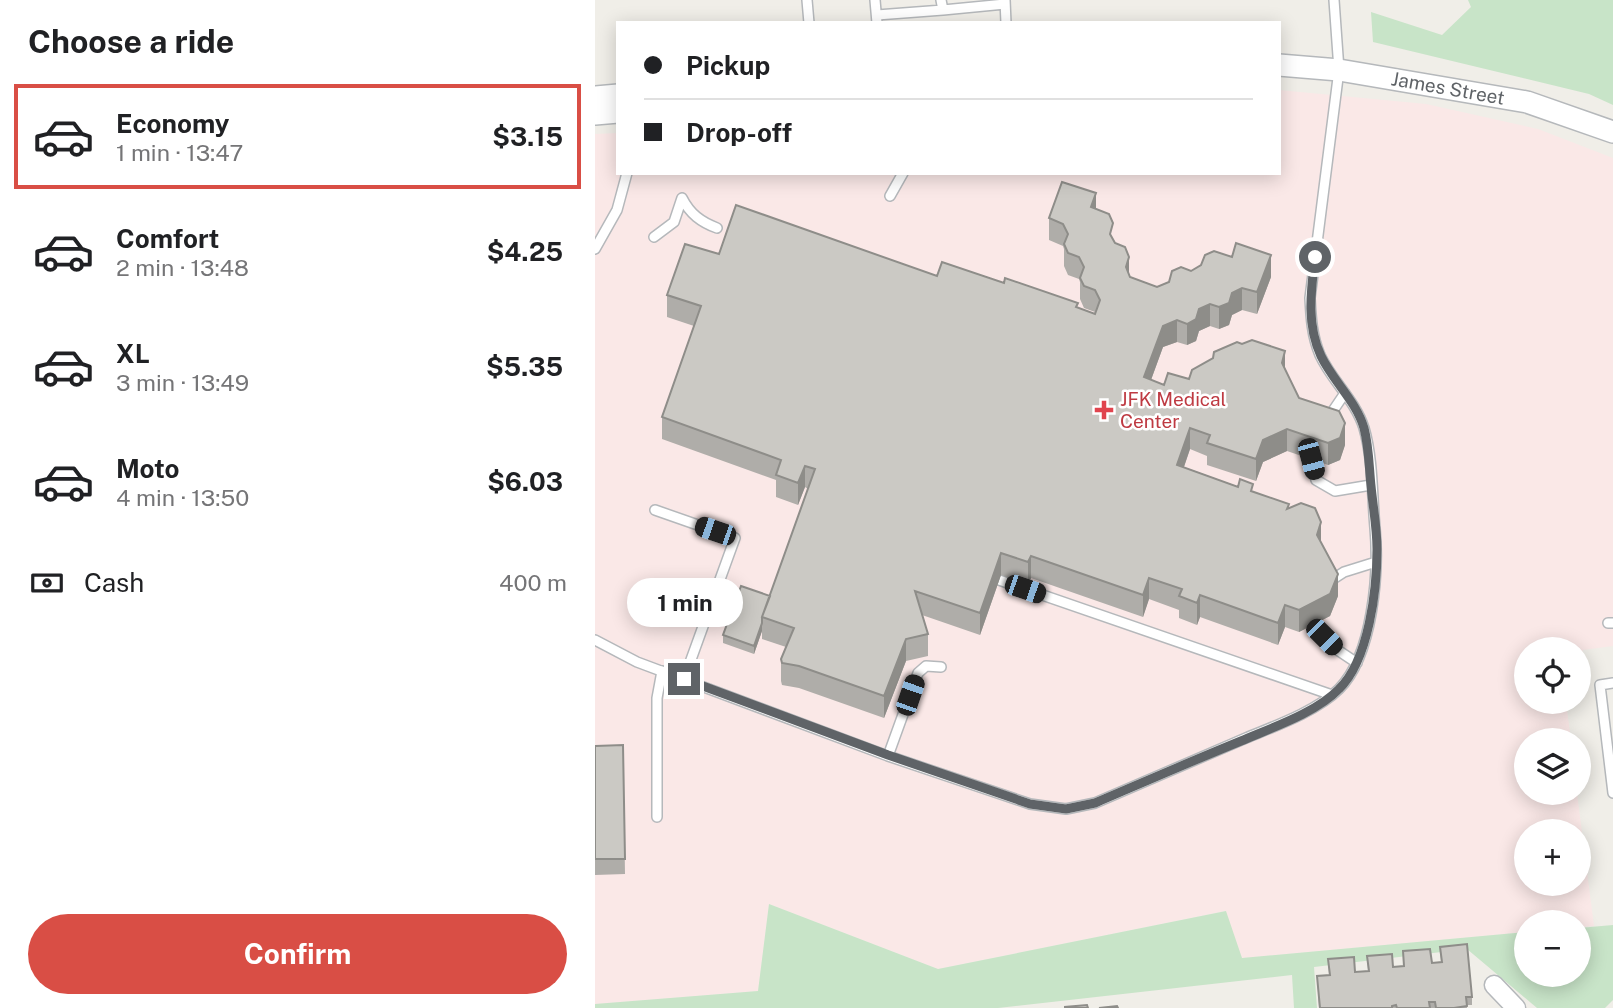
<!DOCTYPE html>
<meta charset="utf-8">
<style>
body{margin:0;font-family:"Public Sans",sans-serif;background:#f2f2f2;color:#202124;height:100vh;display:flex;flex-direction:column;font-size:26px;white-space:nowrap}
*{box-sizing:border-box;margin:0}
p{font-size:23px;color:#757577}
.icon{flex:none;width:38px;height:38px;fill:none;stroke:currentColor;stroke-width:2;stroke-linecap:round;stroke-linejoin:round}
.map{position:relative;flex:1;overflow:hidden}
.details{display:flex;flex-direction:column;background:#fff;width:595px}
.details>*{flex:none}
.banner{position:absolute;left:21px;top:21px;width:665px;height:154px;border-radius:0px;box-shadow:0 4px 18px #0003;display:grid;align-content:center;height:154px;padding:0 28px;background:#fff}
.fabs{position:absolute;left:919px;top:637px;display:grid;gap:14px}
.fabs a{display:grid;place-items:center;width:77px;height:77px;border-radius:50%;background:#fff;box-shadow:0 4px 18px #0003;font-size:35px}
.end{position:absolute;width:32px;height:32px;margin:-16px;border:9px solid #5f6367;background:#fff;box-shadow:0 0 0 4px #fff}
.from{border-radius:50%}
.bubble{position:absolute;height:49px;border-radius:24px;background:#fff;box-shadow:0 4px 18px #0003;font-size:23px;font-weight:700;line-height:49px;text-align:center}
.car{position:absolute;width:21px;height:42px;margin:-21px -10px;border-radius:9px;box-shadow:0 0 5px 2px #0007;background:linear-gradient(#222 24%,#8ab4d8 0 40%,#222 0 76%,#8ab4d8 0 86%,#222 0)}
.banner b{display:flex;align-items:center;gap:24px;height:66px;font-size:26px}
.banner b+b{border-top:2px solid #e0e0e0}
.banner i{width:18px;height:18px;background:#202124}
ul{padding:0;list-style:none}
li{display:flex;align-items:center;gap:21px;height:105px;margin:0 14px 10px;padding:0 14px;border:4px solid transparent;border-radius:0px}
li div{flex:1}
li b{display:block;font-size:26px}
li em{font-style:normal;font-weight:700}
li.current{border-color:#d94e45}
li>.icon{width:63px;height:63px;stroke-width:1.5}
h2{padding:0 28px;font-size:32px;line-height:84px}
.pay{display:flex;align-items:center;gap:18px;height:77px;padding:0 28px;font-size:26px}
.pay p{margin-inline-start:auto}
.button{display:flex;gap:14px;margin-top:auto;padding:14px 28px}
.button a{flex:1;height:80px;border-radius:42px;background:#d94e45;color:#fff;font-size:28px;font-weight:700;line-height:80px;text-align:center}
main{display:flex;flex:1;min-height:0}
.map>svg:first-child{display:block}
.medical{fill:#fae8e7;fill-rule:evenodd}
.green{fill:#c8e4c8}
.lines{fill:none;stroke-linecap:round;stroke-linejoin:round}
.service-casing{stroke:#b5b8bb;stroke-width:12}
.minor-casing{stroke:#b5b8bb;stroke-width:21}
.tertiary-casing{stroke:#b5b8bb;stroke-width:24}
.service{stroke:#fff;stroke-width:9}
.minor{stroke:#fff;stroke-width:18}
.tertiary{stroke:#fff;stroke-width:21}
.wall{fill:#afada9}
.shaded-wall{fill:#8e8d89}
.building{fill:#cbc9c4;stroke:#8e8d89;stroke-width:2}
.route{stroke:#5f6367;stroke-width:9}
.health-dot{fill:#e0444e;stroke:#fff;stroke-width:2.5}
.labels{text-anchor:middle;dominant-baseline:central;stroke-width:5;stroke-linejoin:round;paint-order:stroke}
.street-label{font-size:19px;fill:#5f6367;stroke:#fff}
.health-label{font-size:19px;fill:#be3a42;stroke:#fff;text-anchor:start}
</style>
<main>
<section class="details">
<h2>Choose a ride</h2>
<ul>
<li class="current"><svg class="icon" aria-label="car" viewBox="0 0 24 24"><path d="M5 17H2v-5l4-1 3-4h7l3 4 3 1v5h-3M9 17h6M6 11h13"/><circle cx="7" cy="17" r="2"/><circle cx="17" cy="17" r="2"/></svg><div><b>Economy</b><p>1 min · 13:47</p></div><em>$3.15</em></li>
<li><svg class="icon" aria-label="car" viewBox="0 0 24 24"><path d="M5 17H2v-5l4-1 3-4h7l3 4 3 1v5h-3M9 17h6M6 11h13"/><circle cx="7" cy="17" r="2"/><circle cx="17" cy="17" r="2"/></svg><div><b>Comfort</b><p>2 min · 13:48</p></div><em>$4.25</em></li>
<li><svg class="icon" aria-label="car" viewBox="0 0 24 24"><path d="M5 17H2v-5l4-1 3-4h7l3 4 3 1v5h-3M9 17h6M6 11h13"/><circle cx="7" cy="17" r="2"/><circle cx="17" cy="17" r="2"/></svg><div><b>XL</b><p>3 min · 13:49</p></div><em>$5.35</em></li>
<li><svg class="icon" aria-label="car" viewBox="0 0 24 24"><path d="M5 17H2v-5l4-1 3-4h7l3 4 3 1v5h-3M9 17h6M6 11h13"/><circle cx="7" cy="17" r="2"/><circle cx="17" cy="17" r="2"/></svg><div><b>Moto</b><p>4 min · 13:50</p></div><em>$6.03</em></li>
</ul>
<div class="pay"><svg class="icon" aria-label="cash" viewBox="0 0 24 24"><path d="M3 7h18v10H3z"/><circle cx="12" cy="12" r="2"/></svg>Cash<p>400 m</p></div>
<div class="button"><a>Confirm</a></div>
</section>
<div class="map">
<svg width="1018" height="1008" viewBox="0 0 1018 1008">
<rect width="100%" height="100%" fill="#f0eee8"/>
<path class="medical" d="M684,90l147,14 112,25 75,29v488l-30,4 -4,9v-10h-53v53h40l5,38h-45v53h51l17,133 -15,1v-5h-53v10l-284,26 -17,-47 -287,58 -169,-65 -11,87 -163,13v-870l23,-1v40h661zM931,831h53v53h-53z"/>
<path class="green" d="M873,0h145v105l-24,-11 -216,-52 -2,-30 71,23 29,-28z
M174,904l169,65 288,-58 16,47 284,-26v43h53v-47l34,-3v75l-8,8h-68l-70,-59 -153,18 3,41h-23l-2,-33 -294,33h-403v-4l163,-13z"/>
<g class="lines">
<g class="service-casing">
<path id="service" d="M212,0l2,23
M280,0l2,23
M346,0l2,10 62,-6
M410,0l1,23
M282,15l66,-5
M295,196l13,-23
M87,198c8,16 19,24 35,30
M59,237l20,-15 8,-24
M0,249l22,-39 10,-37
M733,418l17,-25
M715,459l6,21 19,11 36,-6
M60,510l80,28 -51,141
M404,580l333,115
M735,581l14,-9 32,-10
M1013,623h5
M717,625l24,24 21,14
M0,640l42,22 251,94 142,48 36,5 29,-6c50,-22 101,-43 151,-65 29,-12 71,-27 93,-49 34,-34 40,-116 36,-161 -3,-33 -2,-69 -11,-100 -9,-28 -32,-47 -44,-73 -8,-19 -9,-37 -10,-57l29,-228 -5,-70
M1018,683l-13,2 13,108
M293,756l30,-83 8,-7 15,1
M62,817v-119l5,-27"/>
</g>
<g class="minor-casing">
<path id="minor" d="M899,985l22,23"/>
</g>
<g class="tertiary-casing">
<path id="tertiary" d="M684,65l60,5 188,32 86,30
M0,97l23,-2
M0,114l23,-2"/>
</g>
<use href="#service" class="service"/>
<use href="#minor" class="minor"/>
<use href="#tertiary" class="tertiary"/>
</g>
<path class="wall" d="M501,209l17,30 17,38 27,10 34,-16 80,6 -14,37 -15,-4 -10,5 -3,10 -10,4 -9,-3 -11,5 -3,10 -9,4 -10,-3 -14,5 -12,33 13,5 25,-6 96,-9 14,28 46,47 -5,15 -12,5 -41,-14 -24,11 -7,19 -49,-16v-9l-17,-7 -6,18 69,25 36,16 32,34 17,54 -8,20 -31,16 -14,-5 -7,18 -78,-28 -3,8 -18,-7v-8l-30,-11 -6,18 -112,-39 -3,6 -27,-9 -21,60 -58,-20 6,19v22l-22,5 -22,57 -85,-30 -17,-3 -1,-4v-22l5,-12 -24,-8v-8l-8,23 -31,-11v-8l47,-39 38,-107 -3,-2 -7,18 -22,-8v-17l-114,-41v-22l32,-91 -27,-9v-22l52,-41 285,29 91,31v-2l-11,-4 -4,-9v-17l-1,-3 -11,-4 -4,-9v-17l-1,-3 -14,-6v-22z
M28,745l2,129 -30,1v-129z
M845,947l32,50v8h-5v3h-148l-2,-32 12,-1 -1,-16 27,13 13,-1 -1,-15 26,11 11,-1 -1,-15 29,12 9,-1z"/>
<path class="shaded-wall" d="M501,193v22l-5,-8z
M676,255v22l-14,37v-22z
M534,257v22l-3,-12z
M647,288v22l-10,5 -3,10 -10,4v-22l13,-14z
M615,304v22l-11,5 -3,10 -9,4v-21l12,-15z
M582,320v22l-14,5 -19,52v-22l19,-51z
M690,351v21l-3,-9z
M750,423v22l-5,15 -12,5v-22z
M595,428v21l-13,38v-22z
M692,429v22l-24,11 -7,19v-22l7,-19z
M210,466v21l-7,18v-22z
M726,522v22l-4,-9z
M406,553v22l-21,60v-22z
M436,556v22l-3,6v-22z
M743,574v22l-8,20 -31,16v-22z
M554,578v21l-6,18v-22z
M605,595v22l-3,8v-22z
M690,605v22l-7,18v-22z
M167,623v8l-8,23v-8z
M311,639v22l-22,57v-22z"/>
<path class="building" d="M467,182l34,11 -5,14 18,7 4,9 -3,11 5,9 10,4 4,10 -3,10 4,10 27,10 12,-5 3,-11 9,-4 10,4 10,-6 4,-10 9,-4 18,6 4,-14 35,12 -14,37 -15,-4 -10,5 -3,10 -10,4 -9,-3 -11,5 -3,10 -9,5 -10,-4 -14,6 -19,51 20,8 4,-12 21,6 3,-9 21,-12 1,-6 23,-10 5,2 10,-4 33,11 -3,12 17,35 40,13 6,12 -5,15 -12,5 -41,-14 -24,11 -7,19 -49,-16 3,-8 -20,-7 -13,37 61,22 2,-8 13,5 -2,7 38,13 -2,5 14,-6 14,5 6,14 -4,13 21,39 -8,20 -31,16 -14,-5 -7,18 -78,-28 -3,8 -18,-7 3,-7 -33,-11 -6,17 -112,-39 -3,6 -27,-9 -21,60 -65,-22 13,43 -22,5 -22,57 -85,-30 -17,-3 -1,-4 13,-31 -32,-11 53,-148 -10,-3 -7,17 -22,-8 5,-15 -119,-43 39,-111 -34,-11 18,-51 34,10 17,-49 201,71 5,-14 62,21 1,-5 73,25 -2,4 19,7 5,-14 -5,-10 -11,-4 -4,-8 4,-11 -5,-10 -11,-4 -4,-9 4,-10 -5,-10 -14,-6z
M146,586l29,10 -8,21v6l-8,23 -31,-11z
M28,745l2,114h-30v-113z
M872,944l5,53h-6l1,9 -13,2h-18l-1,-6h-6l1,6h-33l-1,-3 -4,1v2h-72l-3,-32 13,-1 -2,-16 26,-2 1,15 14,-1 -2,-15 25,-2 1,13 11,-1 -1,-15 27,-2 2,14 10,-1 -2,-15z
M492,1005l1,3h-23v-1z
M522,1006l1,2h-19z"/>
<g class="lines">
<path class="route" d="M89,679l204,76 142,49 36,5 29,-6c49,-21 97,-42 146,-62 30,-13 75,-28 98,-52 30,-29 38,-100 38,-140 0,-21 -4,-42 -6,-63 -2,-19 -2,-39 -7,-58 -8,-27 -31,-47 -43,-72 -15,-32 -10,-66 -6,-99"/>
</g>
<path class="health-dot" d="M505.5 399.5h7v7h7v7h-7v7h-7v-7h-7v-7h7z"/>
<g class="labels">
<g class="street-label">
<text transform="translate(853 88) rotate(10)">James Street</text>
</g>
<g class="health-label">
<text x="525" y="399">JFK Medical<tspan x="525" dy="22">Center</tspan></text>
</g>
</g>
</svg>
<div class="fabs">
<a><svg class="icon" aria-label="locate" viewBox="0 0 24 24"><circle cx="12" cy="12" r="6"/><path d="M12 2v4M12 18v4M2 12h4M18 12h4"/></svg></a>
<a><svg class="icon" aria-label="layers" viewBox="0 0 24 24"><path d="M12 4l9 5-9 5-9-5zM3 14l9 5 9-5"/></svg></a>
<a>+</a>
<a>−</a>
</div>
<i class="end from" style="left:720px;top:257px"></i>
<i class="end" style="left:89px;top:679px"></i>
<div class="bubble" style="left:32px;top:578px;width:116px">1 min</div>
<i class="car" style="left:716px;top:459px;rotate:165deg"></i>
<i class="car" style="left:120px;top:531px;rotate:289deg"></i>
<i class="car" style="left:430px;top:589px;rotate:109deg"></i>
<i class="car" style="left:729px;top:637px;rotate:135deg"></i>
<i class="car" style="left:315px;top:695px;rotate:19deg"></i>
<div class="banner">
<b><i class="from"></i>Pickup</b>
<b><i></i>Drop-off</b>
</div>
</div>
</main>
